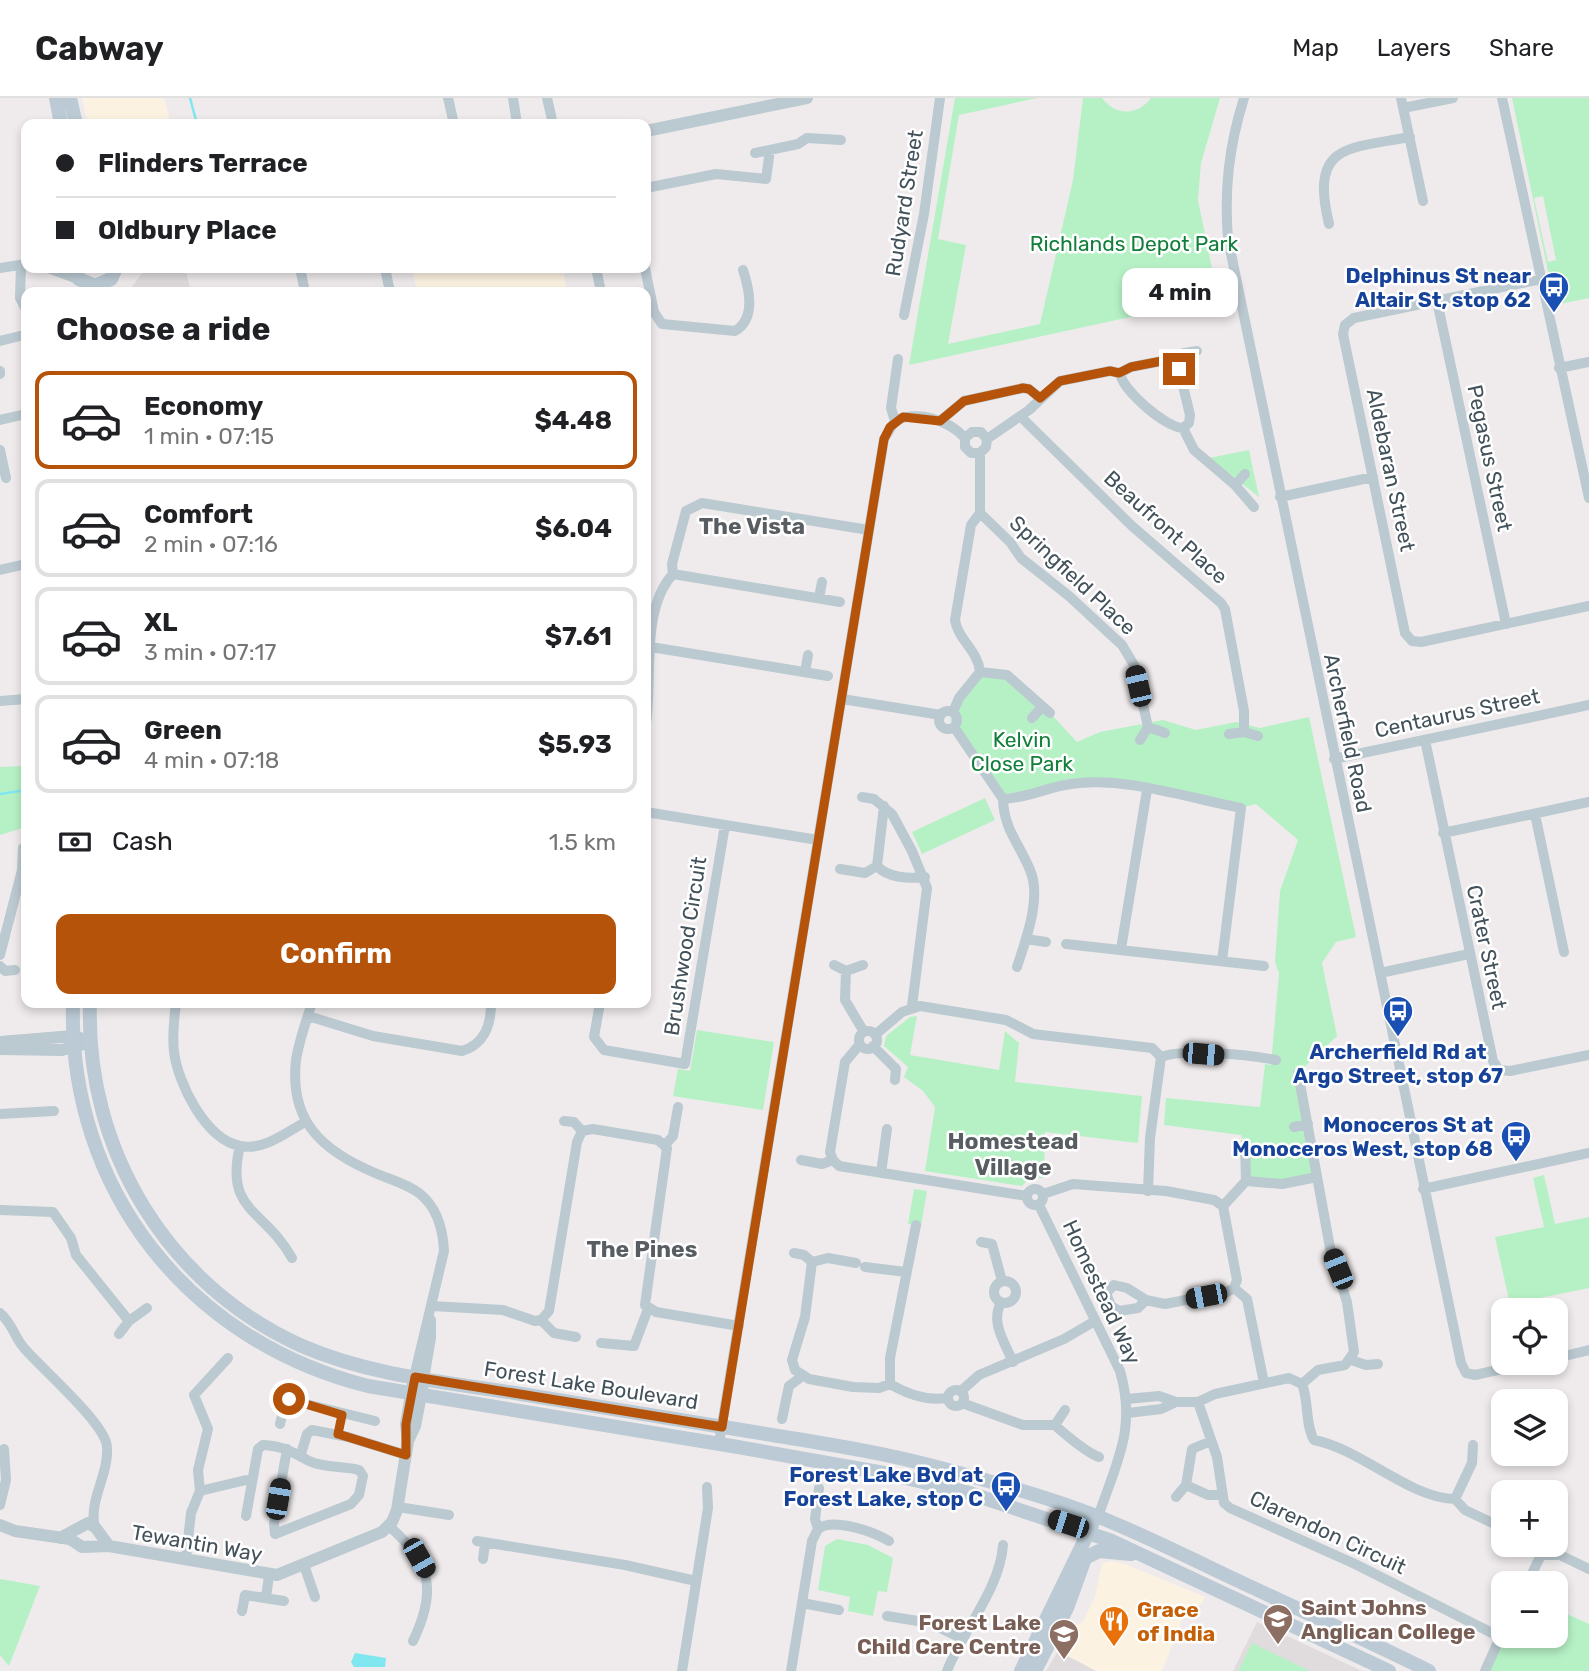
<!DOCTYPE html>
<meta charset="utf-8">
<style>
body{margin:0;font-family:Rubik,sans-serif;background:#f6f6f6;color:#202124;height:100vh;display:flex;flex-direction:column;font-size:26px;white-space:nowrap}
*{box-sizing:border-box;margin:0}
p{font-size:23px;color:#757577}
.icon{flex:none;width:38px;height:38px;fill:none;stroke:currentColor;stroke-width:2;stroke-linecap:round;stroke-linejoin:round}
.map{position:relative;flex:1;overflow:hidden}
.sheet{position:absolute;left:21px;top:189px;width:630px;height:721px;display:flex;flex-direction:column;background:#fff;border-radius:14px;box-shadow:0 4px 10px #0003}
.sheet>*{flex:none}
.top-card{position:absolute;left:21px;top:21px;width:630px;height:154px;border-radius:14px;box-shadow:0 4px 10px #0003;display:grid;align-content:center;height:154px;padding:0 35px;background:#fff}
.tools{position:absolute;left:1491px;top:1200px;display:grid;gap:14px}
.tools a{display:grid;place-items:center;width:77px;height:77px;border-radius:14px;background:#fff;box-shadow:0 4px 10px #0003;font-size:35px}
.end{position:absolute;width:32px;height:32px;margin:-16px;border:9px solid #b45309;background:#fff;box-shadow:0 0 0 4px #fff}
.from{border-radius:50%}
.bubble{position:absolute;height:49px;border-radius:14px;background:#fff;box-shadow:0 4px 10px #0003;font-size:23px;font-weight:700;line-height:49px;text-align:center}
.car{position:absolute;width:21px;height:42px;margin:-21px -10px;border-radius:9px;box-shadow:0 0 5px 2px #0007;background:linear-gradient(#222 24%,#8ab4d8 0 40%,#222 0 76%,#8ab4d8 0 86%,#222 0)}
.top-card b{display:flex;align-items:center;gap:24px;height:66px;font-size:26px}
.top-card b+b{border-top:2px solid #e0e0e0}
.top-card i{width:18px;height:18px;background:#202124}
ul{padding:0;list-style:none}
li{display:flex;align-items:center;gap:21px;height:98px;margin:0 14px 10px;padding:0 21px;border:4px solid #e0e0e0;border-radius:14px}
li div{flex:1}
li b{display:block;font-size:26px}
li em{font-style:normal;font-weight:700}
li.current{border-color:#b45309}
li>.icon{width:63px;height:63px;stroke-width:1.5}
h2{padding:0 35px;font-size:32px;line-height:84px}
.pay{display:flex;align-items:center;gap:18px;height:77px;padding:0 35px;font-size:26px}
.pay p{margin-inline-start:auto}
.button{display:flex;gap:14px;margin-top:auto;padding:14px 35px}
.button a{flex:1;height:80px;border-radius:14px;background:#b45309;color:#fff;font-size:28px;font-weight:700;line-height:80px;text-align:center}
header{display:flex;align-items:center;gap:42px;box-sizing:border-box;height:98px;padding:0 35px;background:#fff;border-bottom:2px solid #e0e0e0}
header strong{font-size:33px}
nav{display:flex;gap:38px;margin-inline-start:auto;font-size:24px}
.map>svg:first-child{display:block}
.commercial{fill:#fcf2e2}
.education{fill:#e0dcde}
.green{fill:#b6f1c5;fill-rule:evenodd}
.water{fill:#80e7f0}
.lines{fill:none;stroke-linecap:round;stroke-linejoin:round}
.stream{stroke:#80e7f0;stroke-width:2.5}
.minor{stroke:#bbc9d0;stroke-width:10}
.tertiary{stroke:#bbc9d0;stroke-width:12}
.secondary{stroke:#bbcad4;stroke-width:14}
.route{stroke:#b45309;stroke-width:9}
.labels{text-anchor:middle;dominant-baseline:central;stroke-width:5;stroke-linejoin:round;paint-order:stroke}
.street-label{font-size:21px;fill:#43525a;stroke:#fff}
.park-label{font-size:21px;fill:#117e3a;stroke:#fff}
.transit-label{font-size:21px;font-weight:bold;fill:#164399;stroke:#fff;text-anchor:end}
.education-label{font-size:21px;font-weight:bold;fill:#785e54;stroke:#fff;text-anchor:start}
.food-label{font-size:21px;font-weight:bold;fill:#c56008;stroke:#fff;text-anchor:start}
.neighbourhood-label{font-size:23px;font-weight:bold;fill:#585d61;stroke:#fff}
</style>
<header>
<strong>Cabway</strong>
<nav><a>Map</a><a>Layers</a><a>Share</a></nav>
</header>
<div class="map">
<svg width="1589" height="1573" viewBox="0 0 1589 1573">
<rect width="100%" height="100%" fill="#efebec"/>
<path class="commercial" d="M82,0h82l7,26h-83z
M412,170h151l4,24h-150z
M1111,1463l14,3 80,33 -3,7 -16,6 -24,61h-66l-38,-20 12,-21 13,-9 12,-24 7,-34z"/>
<path class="education" d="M146,170h39l6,24h-63z
M1257,1524l105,49h-129z
M1058,1553l38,20h-50z"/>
<path class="green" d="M955,0h82l-78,17 -21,124 28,6 -18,99 92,-20 33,-144 10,-82h19c14,18 35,18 49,0h69l-19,65 -3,37 20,98 -309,67z
M1512,0h77v200l-34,7zM1543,98l13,64 -8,2 -14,-64z
M1249,352l10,47 -50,-39z
M980,574l22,1 48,40 27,29 23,-10 63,-12 33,10 40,-8 24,6 49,-11 47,220 -20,5 -14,21 15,73 -39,37 19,104 -35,7 -36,-3 -1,-37 -4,-9 -77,-10 2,-27 94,9 5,-43 6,1 8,-92 -4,-11 5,-71 18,-51 -42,-36 -15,4 -94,-18 -76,-6 -68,15 -53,-79z
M26,668v61l-26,8v-68z
M985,700l10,22 -73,34 -10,-22z
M917,918l-7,39 89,15 6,-39 14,12 -4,39 127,14 -4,47 -93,-11 -1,46h-14l-8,8 -97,-15 10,-64 -12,-16 -19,-14 4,-10 -24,-21 2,-10 24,-19z
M697,932l77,12 -11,68 -90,-14 5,-27 12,2z
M1544,1077l11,49 34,-7v71l-79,16 -15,-67 49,-10 -11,-49z
M914,1091l13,2 -6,35 -13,-2z
M837,1441l31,6 25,13 -6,34 -9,-1 -5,25 -25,-5 2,-14 -32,-7 7,-44z
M0,1481l40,7 -31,80 -9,-11z
M1556,1511l33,15v47h-104l18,-35h53z
M1252,1545l58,28h-72z"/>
<path class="water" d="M355,1555l31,5 -1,9h-31l-3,-5z"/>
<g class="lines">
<path class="stream" d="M190,0l7,26
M0,696l26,-4"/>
<path class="minor" d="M448,0l6,26
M513,0l4,26
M547,0l6,26
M1244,0c-15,48 -20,91 -16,141l233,1124 5,10 9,2 54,-12
M1401,0l22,103
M1502,0l87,400
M1403,10l50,-10
M755,55l43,-9 9,-6 34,2
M646,90l70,-14 50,5 4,-29
M1329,126c-19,-80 17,-75 81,-87
M21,167l-1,33 6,11
M0,170l26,-4
M48,170l30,11
M300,170l5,24
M385,170l5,24
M596,170l5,24
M645,170l9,44 8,12 73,7c21,-12 15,-40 8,-61
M1541,181l-187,39 -9,7 -2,9 62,299 7,8 9,1 168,-36
M1437,203l69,323
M904,217l20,-101 16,-116
M0,243l20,-5
M1172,264l12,-9 13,-2
M1559,270l30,-6
M0,273v3
M1120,275c2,17 46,55 63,55
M1020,318l112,110 89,77 4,6 19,102v21
M0,322l26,-6
M895,323c22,-11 54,-1 70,17
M940,323l24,-20 59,-13 6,1 11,9
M1183,330l11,22 41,35 19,22
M987,341l42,-29 31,-29 50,-10 10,2 11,-6 31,-6 10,1 7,7 11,46 -1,8 -6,5
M0,352l6,28
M980,355h-9l-6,-6v-9l7,-6h9l6,7 -1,8 -6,6v60l30,29 11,16 48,38 53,49 12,20 14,62
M1235,387l10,-11
M1280,399l93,-20
M0,472l26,-6
M673,476l167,28
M819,500l3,-16
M651,549l177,29
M805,574l3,-17
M980,574l27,3 43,38
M842,601l99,16
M0,603l26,-2
M939 622a9 9 0 1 1 18 0a9 9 0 1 1-18 0Z
M953,614l6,-14 21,-26c-2,-22 -22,-32 -25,-52l16,-95 9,-12
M1032,620l9,-10
M646,625c7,-44 -6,-113 27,-149l-1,-10 14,-53 16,-8 167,27
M954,629l49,72
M1229,636l15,-2 14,4
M1140,642l8,-13 17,6
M1425,642l68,321 6,9 11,1 79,-16
M1334,661l255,-54
M862,699l12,2 18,15 20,37 15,37 -15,118
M1003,701c24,-1 45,-12 68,-15 53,-8 117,14 170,24l-19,153
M1003,701c1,31 16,44 27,71 12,28 -4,69 -13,97
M884,708l-7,60c11,12 32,13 48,11
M646,714l172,28
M1535,716l29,138
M1443,735l146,-31
M840,771l25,4 12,-7
M1026,841l20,3
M1066,846l198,22
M1121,851l26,-159
M0,857l22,-85 1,-22
M834,867l12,6 17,-6
M0,868l5,5 10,-1
M846,873l-1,29 19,32
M1380,875l89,-19
M176,905c-2,16 -4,32 -2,49 4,31 31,87 66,94 23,5 46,-13 65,-24
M312,905c-6,18 -13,38 -16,57 -7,62 27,91 79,113 14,6 32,11 44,20 18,14 24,37 25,58l-30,126
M600,905l-6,34 10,13 81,14 40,-239
M308,918l65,20 89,15c23,-7 29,-26 29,-48
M859 942a9 9 0 1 1 18 0a9 9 0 1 1-18 0Z
M875,937l27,-23 18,-6 86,14 27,14 119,14 9,9 -11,81 -2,53
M860,946l-15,18 -15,90 3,8 6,6 188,30
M873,948l23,23 -1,11
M1161,959c23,-9 89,-2 115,3
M1298,975l33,180 16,49 7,50 -9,13 -27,5 -16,14
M0,1016l54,-3
M564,1023l10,1 8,9
M1294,1029l14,-3
M666,1046l7,-8 5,-29
M1245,1046l1,37 36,3 35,-7
M240,1048c-16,66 25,63 52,112
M801,1062l21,4 11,-4
M881,1075l6,-44
M1027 1099a8 8 0 1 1 16 0a8 8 0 1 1-16 0Z
M1423,1091l166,-36
M1043,1096l30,-10 93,7 48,9 9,6 14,74 -3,8 -7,4 -62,12 -19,-4
M1039,1107l81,166c17,58 -4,92 -22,146
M1223,1108l23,-25
M0,1112l53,2 18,26 5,17 53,66
M981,1144l11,2 10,37
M794,1155l10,2 8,7 16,-4 28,5
M812,1164l-7,55 -13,43 3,10 14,9 44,8 26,1 11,-4c17,10 38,17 57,14
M865,1169l41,5
M994 1194a11 11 0 1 1 22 0a11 11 0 1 1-22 0Z
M1114,1187l13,3 19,12 -8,8 -19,3 -8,-5 -5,-13z
M1234,1190l13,11 17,84
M1001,1205c-11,19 4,40 12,59
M432,1208l71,4 32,11 6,-1 8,-9 28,-169 5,-11 11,-2 65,11 9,8 -22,157 11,7 83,14
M0,1215c13,11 14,24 24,35 18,21 82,76 83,99 2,28 -19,54 -12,80
M541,1222l13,13 22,4
M119,1236l10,-13 18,-13
M601,1245l33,3 14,-37
M1556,1260l33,-8
M1351,1262l15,5 12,-1
M424,1281l7,-41v-18
M890,1286v-26l26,-133
M1302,1286c7,17 3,41 12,56 47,9 97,59 141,59l10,11 38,18
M948 1300a8 8 0 1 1 16 0a8 8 0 1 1-16 0Z
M961,1293l18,-16 85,-36 31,-18
M1127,1301l32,-3 17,6
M1198,1304l19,55 7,46 6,5 125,56 143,72
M962,1305l61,22h32
M1065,1312l-10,15c9,9 33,28 44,32
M1128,1315l33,-4 15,-7h22l17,-8 74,-16 13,6
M782,1321l7,-33 12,-9
M280,1326l6,-25 89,22
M1211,1343l-19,8 -6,36 22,10h14
M719,1345l165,-1004 11,-18 -4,-13 7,-49
M301,1356l6,-20 5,-4 36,7 58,18
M200,1393l46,-11
M1176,1399l10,-12
M1455,1401l17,-36 1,-18
M0,1407l6,-25 -2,-31
M398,1409l51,8
M246,1418l12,-67 5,-4c20,1 30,7 46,16 14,7 35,5 50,9l4,6 -4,19 -8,9 -76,30 -1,-10 13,-75
M389,1428c41,36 49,63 24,115
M818,1431l-3,-10 4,-31
M477,1443l148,24 71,16
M1541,1457h19l29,14
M186,1460l5,-45 9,-22 -2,-21 10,-41 -14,-34 34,-37
M483,1461l2,-16
M304,1467l11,32
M1527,1486l14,-29 -7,-10
M266,1499l3,-21
M802,1505l37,7
M242,1513l3,-16 39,6
M887,1518l43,7 31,15
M682,1573l26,-163 -1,-21
M791,1573l21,-130 6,-12c15,-12 56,3 71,12
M947,1573c16,-41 53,-82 56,-126
M1485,1573l18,-40"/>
<path class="tertiary" d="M646,33l161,-33
M0,944l73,-6 10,3
M0,951l62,1 29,-8
M408,1343l7,-15 9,-47
M0,1427l15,6 55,8 12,8 27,-1 168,29 105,-43 10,-10 5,-12 11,-69 -2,-17 8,-47
M60,1440l28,-15 7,4 14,19"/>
<path class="secondary" d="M56,0l5,26
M70,0l6,26
M74,170l5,11 16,7 16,-7 5,-11
M73,905c-5,186 115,338 295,383l364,60 152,27 82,19 146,49 277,130
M90,905c-5,147 78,283 212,343 67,29 141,36 213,47 79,13 159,26 239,39 59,10 118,18 175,33 57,15 116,31 170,52 45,18 89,40 133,61 66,31 132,61 197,93
M1085,1460l14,-7 32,3
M1021,1573l71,-146
M1035,1573l32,-63 17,-47"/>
</g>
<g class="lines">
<path class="route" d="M289,1301l53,16 -4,19 68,21v-31l9,-47 307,50 162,-988 6,-12 13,-10 37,4 24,-20 59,-13 6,1 11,9 20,-17 50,-10 9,2 12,-6 31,-6 10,1 7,7"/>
</g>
<defs>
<g id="bus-pin" transform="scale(1.575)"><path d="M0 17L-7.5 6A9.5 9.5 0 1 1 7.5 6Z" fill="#1a4fb4" stroke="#fff"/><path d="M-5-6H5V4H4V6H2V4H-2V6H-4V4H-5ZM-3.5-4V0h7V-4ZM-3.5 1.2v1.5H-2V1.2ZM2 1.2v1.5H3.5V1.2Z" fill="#fff"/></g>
<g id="school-pin" transform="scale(1.575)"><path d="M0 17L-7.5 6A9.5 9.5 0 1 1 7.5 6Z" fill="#8d6e63" stroke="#fff"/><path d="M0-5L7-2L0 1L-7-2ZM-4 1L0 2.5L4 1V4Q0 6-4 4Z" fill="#fff"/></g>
<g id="restaurant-pin" transform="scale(1.575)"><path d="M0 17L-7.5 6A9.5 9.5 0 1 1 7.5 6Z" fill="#e8710a" stroke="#fff"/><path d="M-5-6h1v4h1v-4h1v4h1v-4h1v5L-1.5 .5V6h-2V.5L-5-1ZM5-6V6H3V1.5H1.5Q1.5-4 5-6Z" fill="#fff"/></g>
</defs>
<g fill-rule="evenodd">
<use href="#bus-pin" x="1554" y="189"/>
<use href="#bus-pin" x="1398" y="913"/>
<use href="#bus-pin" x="1516" y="1038"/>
<use href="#bus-pin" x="1006" y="1388"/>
<use href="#school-pin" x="1278" y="1521"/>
<use href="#restaurant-pin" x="1114" y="1523"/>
<use href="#school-pin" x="1064" y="1536"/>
</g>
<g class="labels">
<g class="street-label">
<text transform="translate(904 105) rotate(-81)">Rudyard Street</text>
<text transform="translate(1490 360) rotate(78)">Pegasus Street</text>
<text transform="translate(1391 372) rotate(78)">Aldebaran Street</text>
<text transform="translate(1166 429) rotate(42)">Beaufront Place</text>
<text transform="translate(1073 477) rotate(43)">Springfield Place</text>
<text transform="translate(1457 615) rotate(-12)">Centaurus Street</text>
<text transform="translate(1348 635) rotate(78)">Archerfield Road</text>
<text transform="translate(685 848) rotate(-81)">Brushwood Circuit</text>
<text transform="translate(1487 849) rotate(78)">Crater Street</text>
<text transform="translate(1102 1194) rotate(65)">Homestead Way</text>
<text transform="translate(591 1287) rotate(9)">Forest Lake Boulevard</text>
<text transform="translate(1328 1434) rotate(25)">Clarendon Circuit</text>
<text transform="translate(197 1445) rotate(10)">Tewantin Way</text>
</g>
<g class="park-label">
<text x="1134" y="145">Richlands Depot Park</text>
<text x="1022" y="641">Kelvin<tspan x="1022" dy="24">Close Park</tspan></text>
</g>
<g class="transit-label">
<text x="1531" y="177">Delphinus St near<tspan x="1531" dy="24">Altair St, stop 62</tspan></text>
<text x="1398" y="953" text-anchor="middle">Archerfield Rd at<tspan x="1398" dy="24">Argo Street, stop 67</tspan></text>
<text x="1493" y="1026">Monoceros St at<tspan x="1493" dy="24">Monoceros West, stop 68</tspan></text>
<text x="983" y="1376">Forest Lake Bvd at<tspan x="983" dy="24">Forest Lake, stop C</tspan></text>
</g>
<g class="education-label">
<text x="1301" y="1509">Saint Johns<tspan x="1301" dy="24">Anglican College</tspan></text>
<text x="1041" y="1524" text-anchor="end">Forest Lake<tspan x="1041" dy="24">Child Care Centre</tspan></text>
</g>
<g class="food-label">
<text x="1137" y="1511">Grace<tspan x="1137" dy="24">of India</tspan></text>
</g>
<g class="neighbourhood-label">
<text x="752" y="428">The Vista</text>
<text x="1013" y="1043">Homestead<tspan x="1013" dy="26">Village</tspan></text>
<text x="642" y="1151">The Pines</text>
</g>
</g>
</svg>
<div class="tools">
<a><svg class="icon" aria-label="locate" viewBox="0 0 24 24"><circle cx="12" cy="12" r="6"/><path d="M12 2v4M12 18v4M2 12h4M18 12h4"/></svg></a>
<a><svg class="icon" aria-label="layers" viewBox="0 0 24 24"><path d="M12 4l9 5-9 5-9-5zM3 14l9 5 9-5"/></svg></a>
<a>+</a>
<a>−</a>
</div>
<i class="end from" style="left:289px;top:1301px"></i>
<i class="end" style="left:1179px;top:271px"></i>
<div class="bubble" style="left:1122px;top:170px;width:116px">4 min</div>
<i class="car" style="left:1138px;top:588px;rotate:347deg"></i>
<i class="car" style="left:1203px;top:956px;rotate:95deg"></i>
<i class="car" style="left:1338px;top:1171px;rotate:338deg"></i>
<i class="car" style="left:1206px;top:1198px;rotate:259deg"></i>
<i class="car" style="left:278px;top:1401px;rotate:10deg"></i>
<i class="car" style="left:1068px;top:1426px;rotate:288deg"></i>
<i class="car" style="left:419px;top:1460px;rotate:150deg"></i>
<div class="top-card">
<b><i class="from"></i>Flinders Terrace</b>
<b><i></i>Oldbury Place</b>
</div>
<section class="sheet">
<h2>Choose a ride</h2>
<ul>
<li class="current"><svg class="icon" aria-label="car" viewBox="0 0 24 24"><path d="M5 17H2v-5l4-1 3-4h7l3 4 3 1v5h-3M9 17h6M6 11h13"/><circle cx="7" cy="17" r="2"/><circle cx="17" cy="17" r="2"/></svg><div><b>Economy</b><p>1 min · 07:15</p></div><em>$4.48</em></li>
<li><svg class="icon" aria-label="car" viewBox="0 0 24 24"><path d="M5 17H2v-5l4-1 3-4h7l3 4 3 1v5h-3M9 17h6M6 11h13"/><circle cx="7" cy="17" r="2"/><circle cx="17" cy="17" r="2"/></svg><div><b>Comfort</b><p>2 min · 07:16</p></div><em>$6.04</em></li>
<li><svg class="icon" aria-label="car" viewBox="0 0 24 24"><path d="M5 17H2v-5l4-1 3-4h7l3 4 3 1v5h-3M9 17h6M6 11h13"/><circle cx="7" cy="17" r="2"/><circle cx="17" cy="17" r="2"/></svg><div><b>XL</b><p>3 min · 07:17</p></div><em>$7.61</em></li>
<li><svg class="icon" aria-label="car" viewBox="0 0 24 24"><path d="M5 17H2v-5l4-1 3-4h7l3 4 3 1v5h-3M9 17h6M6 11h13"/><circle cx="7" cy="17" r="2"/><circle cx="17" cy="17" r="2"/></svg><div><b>Green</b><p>4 min · 07:18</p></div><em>$5.93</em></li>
</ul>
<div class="pay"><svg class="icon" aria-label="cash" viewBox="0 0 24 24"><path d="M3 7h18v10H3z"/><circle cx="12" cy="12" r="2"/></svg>Cash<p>1.5 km</p></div>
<div class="button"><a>Confirm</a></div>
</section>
</div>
